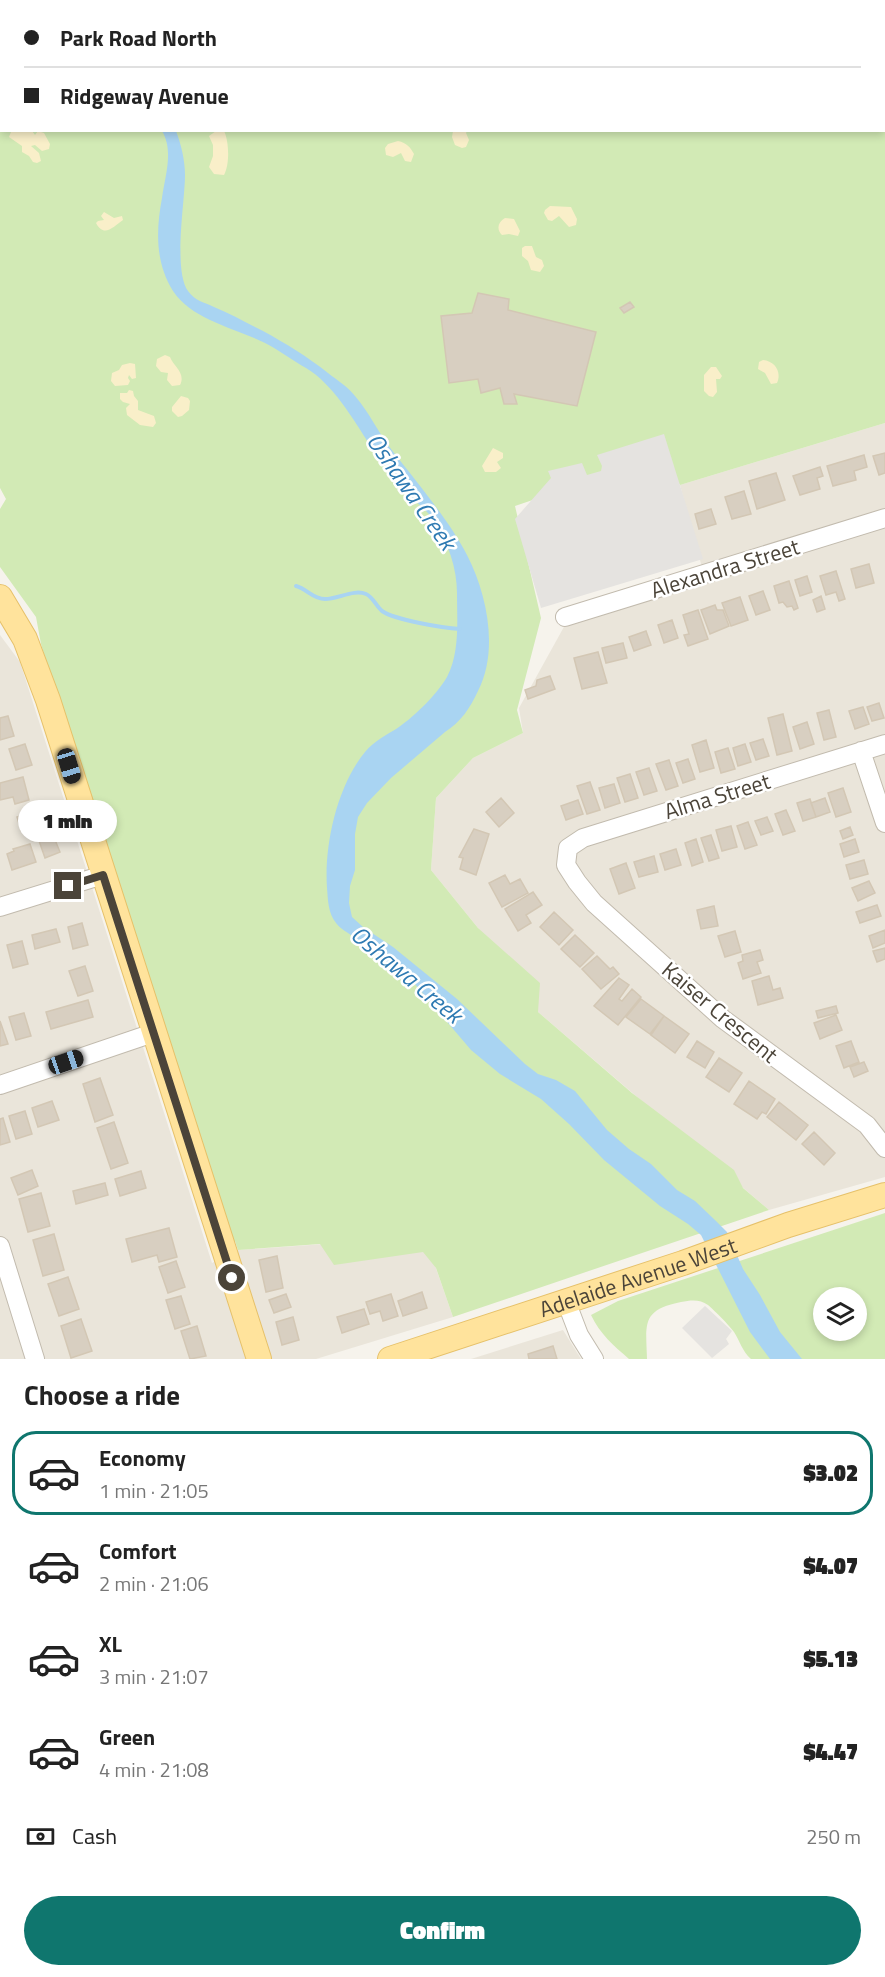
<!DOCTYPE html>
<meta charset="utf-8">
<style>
body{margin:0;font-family:"Titillium Web",sans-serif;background:#f6f6f6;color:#222;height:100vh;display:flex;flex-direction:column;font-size:22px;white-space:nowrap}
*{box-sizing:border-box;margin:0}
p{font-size:20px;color:#767676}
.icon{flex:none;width:33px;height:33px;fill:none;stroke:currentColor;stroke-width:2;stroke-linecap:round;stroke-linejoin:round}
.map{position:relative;height:1359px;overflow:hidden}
.side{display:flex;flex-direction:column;background:#fff;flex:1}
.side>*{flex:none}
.banner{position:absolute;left:0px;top:0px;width:885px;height:132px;box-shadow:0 3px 9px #0003;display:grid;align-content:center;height:132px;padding:0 24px;background:#fff}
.controls{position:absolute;left:813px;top:1287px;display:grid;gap:12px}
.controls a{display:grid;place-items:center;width:54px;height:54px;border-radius:50%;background:#fff;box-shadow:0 3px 9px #0003;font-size:30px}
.end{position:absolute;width:27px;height:27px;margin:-14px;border:8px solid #4b4439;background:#fff;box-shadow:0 0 0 3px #fff}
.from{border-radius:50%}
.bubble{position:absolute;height:42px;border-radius:21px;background:#fff;box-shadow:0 3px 9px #0003;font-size:20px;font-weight:800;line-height:42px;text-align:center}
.car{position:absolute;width:18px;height:36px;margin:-18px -9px;border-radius:8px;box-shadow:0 0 4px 2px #0007;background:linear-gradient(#222 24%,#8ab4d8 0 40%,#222 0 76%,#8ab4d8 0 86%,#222 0)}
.banner b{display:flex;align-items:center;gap:21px;height:57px;font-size:22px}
.banner b+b{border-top:2px solid #e0e0e0}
.banner i{width:15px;height:15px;background:#222}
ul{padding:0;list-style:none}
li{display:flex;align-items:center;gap:18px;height:84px;margin:0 12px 9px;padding:0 12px;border:3px solid transparent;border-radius:24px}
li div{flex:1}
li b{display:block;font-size:22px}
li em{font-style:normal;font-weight:800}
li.on{border-color:#0f766e}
li>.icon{width:54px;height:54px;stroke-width:1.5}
h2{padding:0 24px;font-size:27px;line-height:72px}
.pay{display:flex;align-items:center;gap:15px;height:66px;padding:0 24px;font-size:22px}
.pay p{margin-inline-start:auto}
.primary-button{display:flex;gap:12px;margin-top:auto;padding:12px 24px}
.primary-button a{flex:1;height:69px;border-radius:36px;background:#0f766e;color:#fff;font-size:24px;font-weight:800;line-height:69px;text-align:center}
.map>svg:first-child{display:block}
.residential{fill:#eae5da}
.green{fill:#d2eab5;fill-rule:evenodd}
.sand{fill:#f9efc9}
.parking{fill:#e5e3e0}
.water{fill:#a9d4f2}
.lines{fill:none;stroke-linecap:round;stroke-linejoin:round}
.stream{stroke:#a9d4f2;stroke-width:4}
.building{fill:#d8cfc1;stroke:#d3c7b4;stroke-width:1.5}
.minor-casing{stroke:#c2bbae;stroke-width:20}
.major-casing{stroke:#e6c16a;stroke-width:26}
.minor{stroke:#fff;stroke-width:18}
.major{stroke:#ffe39c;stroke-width:24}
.route{stroke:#4b4439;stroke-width:8}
.labels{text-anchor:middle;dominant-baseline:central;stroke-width:5;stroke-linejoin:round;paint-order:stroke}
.street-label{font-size:22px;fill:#4b4439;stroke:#fff}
.water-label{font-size:24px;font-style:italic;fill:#2e7ab2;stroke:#fff}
</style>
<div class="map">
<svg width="885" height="1359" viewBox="0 0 885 1359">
<rect width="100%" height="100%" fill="#f6f3ec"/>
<path class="residential" d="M885,423v754l-116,33 -231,-198 -60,-84 -47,-58 5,-72 37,-40 50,-25 -4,-25 51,-92 134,-41 -24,-90z
M0,635l20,27 192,601 26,-13 187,-13 28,80 -137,42h-316z
M563,1330l18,29h-110z"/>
<path class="green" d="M0,0h885v423l-205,62 -21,-28 -144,49 26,112 -24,92 6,23 -50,25 -37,40 -5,72 47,58 62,55 -2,29 94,81 102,77 9,18 26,22 -316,107 -17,-49 -13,-16 -89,13 -14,-21 -82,6 -3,-9 -17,4 -177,-601 -5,-27 -36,-50v-58l6,-10 -6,-11zM2,2h882v128h-882z
M885,1213v146h-134c-9,-8 -11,-18 -17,-27 -7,-9 -18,-20 -26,-27 -8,-6 -17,-5 -27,-3 -40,8 -35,22 -34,57h-18c-16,-14 -29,-25 -38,-44l27,-14zM824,1298h32v32h-32z"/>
<path class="sand" d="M14,131h18l3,4 3,-4 6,2 6,11 -1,5 -7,2 -7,-6 -4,1 8,7 2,8 -4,2 -4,-1 -4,-6 -7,-4v-6l-13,-9 2,-5z
M216,131h8c5,10 6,33 0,44l-10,-1 -5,-7 4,-11v-11l-4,-9z
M453,131h14l-1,2 3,7 -3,7 -4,1 -7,-3 -3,-8z
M398,141c9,2 12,6 16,13l-3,8 -6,-1 -4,-8 -8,4 -7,-2 -1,-7 3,-4z
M550,206l21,1 6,12 -1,6 -7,2 -10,-11 -7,5 -4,-1 -4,-7 1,-3z
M104,212l10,6 8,-2 1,4c-10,7 -19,18 -27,3l2,-2 6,-1 -3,-4z
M505,218l9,1 6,12 -2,5 -9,-2 -7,1c-6,-6 -4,-13 3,-17z
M525,246h7l4,11 6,3 2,6 -4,6 -9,-2 -3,-9 -6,-5v-8z
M165,355l5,2c4,10 16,16 10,28l-8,1 -5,-6 1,-7 -7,-1 -5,-6 1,-7z
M763,360c12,1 19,12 14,23l-6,1 -6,-11 -7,-4 1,-7z
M130,363l5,1 1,14 -4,1 -3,-4 -1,3 2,3 -2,4 -13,1 -4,-5 1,-8 7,-3 3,-5z
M711,367h5l6,9 -2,3h-4l1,13 -4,5 -4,-1 -5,-5v-16z
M129,390l4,1 1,5 4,5v9l16,6 2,7 -3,4 -13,-2 -13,-10 -1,-7 4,-4 -7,-2 -3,-3v-6h7z
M181,396l7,2 2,3 -1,9 -7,6 -4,1 -6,-6v-4z
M493,448l10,5v5l-6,4 4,6 -5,4h-11l-3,-6z"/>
<path class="parking" d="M664,434l39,125 -162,49 -26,-89 36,-41 -3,-7 34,-8 5,12 14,-4 1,-5 -5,-11z
M705,1306l27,25 -6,8 3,5 -17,14 -30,-30z"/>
<path class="water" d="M162,131h14c5,13 9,29 9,44 0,27 -12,95 3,116 7,10 16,11 26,16 17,7 33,16 49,24 22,12 45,26 65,42 9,7 20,14 27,23 14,16 23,36 36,53 24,31 58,71 76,106 20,39 32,95 11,136 -8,17 -17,31 -33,41l-54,46 -24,25 -9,14 -3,17v36l-5,16 -1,17 3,14 11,10 30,20 64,52 68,65 13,10 18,6 19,11 32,39 22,19 22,15 26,26 18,11 21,20 11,11 16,37 17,26 20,37 22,27h-32l-20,-27 -49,-97 -13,-11 -28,-18 -56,-46 -35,-36 -28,-25 -41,-25 -29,-24 -57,-67 -11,-6c-17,-14 -34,-27 -50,-40 -5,-5 -13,-8 -17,-14 -8,-10 -8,-23 -9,-35 -3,-43 10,-102 38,-136 10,-12 22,-17 34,-25 16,-11 39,-34 48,-50 13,-25 10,-57 10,-84 0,-25 -9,-50 -22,-71 -9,-14 -23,-22 -33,-35 -10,-13 -23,-27 -32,-42 -17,-26 -37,-61 -64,-77 -14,-8 -27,-18 -41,-25 -30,-15 -73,-23 -92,-52 -18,-29 -17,-61 -11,-93 3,-22 12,-47 0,-67z"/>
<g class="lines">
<path class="stream" d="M296,586c11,3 17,13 29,13 13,0 29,-10 41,-5 7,3 10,12 16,17 13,9 61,17 78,18"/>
</g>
<path class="building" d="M478,293l31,6 -1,11 88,22 -19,74 -63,-12 3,10h-13l-4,-16 -19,5 -3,-14 -29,4 -8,-67 31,-3z
M630,302l4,5 -10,6 -4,-5z
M885,453v20l-6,2 -6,-19z
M864,455l3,12 -13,4 2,9 -23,6 -6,-20z
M820,467l3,9 -6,2 3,11 -20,6 -7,-19z
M776,473l9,27 -28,9 -8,-28z
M744,491l7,23 -19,5 -7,-22z
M711,509l5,15 -17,5 -4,-15z
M869,564l5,19 -18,5 -5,-19z
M836,571l9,28 -6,2 -3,-9 -10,3 -6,-19z
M807,576l5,16 -12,4 -5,-16z
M789,581l9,27 -4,2 -2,-4 -5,1 -4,-5 -4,1 -5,-17z
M763,591l7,19 -14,5 -7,-19z
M821,596l4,13 -8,3 -4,-12z
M740,597l8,23 -17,6 -9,-23z
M715,605l2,5h6l6,16 -19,8 -9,-24z
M698,610l10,29 -20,7 -4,-11 5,-1 -6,-19z
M672,620l6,18 -14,5 -6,-18z
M646,631l5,14 -17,6 -5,-14z
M623,643l4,15 -21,5 -4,-15z
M598,652l9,31 -25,6 -8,-31z
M550,676l5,13 -27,10 -3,-9 11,-4 1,-6z
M879,703l5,15 -12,3 -5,-14z
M863,707l6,17 -14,5 -6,-18z
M829,710l7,27 -12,3 -7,-27z
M783,714l9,37 -15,4 -9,-37z
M8,716l6,20 -14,4v-22z
M807,722l7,22 -14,5 -7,-22z
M763,739l6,17 -13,4 -6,-17z
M706,740l8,28 -14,4 -8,-27z
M25,744l7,21 -16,5 -7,-21z
M745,744l6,18 -13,4 -5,-18z
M728,748l7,21 -14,4 -6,-21z
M688,759l7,20 -12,4 -7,-20z
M669,760l9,26 -12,4 -10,-26z
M649,768l8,23 -13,4 -8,-23z
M630,774l8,24 -13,4 -8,-24z
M23,777l6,23 -14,4 -2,-7 -13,3v-17z
M590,782l10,28 -13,4 -10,-28z
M614,784l6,19 -15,5 -6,-20z
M843,788l8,24 -15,5 -8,-24z
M501,798l13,15 -15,14 -13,-15z
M825,798l5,14 -14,5 -5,-14z
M810,799l6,18 -13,4 -6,-18z
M578,800l5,14 -17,6 -5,-14z
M786,810l9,21 -12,4 -8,-21z
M27,814l4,13 -10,3 -4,-13z
M767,817l6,14 -12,4 -6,-14z
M748,822l9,23 -12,4 -8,-23z
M731,826l6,21 -15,4 -6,-21z
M850,827l3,8 -10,4 -3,-8z
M474,829l15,5 -13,41 -16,-6 3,-11 -4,-1z
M51,830l9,22 -15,6 -8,-23z
M711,835l8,23 -10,3 -8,-23z
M696,839l7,23 -11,4 -7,-23z
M855,839l4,13 -15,5 -4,-13z
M30,844l6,18 -24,8 -5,-16 7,-3 -1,-2z
M676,849l5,16 -16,5 -5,-16z
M654,856l4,16 -19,5 -5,-15z
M864,860l4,14 -18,5 -4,-14z
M626,863l9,25 -16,6 -9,-25z
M505,875l5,9 10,-5 8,14 -26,14 -13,-24z
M869,881l6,12 -17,8 -6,-13z
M533,892l9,13 -16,10 5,8 -13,8 -13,-22z
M877,905l4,11 -21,7 -4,-11z
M714,906l4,20 -17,3 -4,-19z
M554,912l19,18 -14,15 -19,-18z
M82,923l6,22 -15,4 -5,-22z
M56,929l4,13 -25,7 -3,-14z
M885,930v13l-12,5 -4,-12z
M735,931l6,21 -16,5 -7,-21z
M575,935l19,18 -14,14 -19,-18z
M22,941l6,23 -15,4 -6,-23z
M885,948v11l-8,3 -4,-11z
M760,950l3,10 -6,2 4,11 -18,6 -5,-16 5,-2 -1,-6z
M597,956l13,13 3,-2 6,7 -18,15 -19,-20z
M85,966l8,25 -15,5 -9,-25z
M769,976l4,14 7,-2 3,10 -25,7 -6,-24z
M619,978l10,7 -10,14 3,2 10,-12 9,8 -23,28 -24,-19z
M641,999l23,17 -14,18 -24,-17z
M88,1000l5,17 -42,12 -5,-17z
M836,1006l2,7 -20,5 -2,-7z
M24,1013l7,23 -15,4 -7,-23z
M836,1015l6,15 -22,9 -6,-16z
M664,1016l25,18 -14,19 -24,-18z
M0,1021l8,23 -8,2z
M697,1041l17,11 -9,16 -18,-11z
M851,1041l8,21 -15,6 -8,-22z
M719,1058l23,15 -13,19 -23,-15z
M864,1062l4,9 -14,6 -4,-10z
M100,1078l13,37 -18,7 -12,-38z
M749,1081l26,18 -9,15 -4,-2 -5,7 -23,-15z
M52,1101l7,19 -21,7 -6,-19z
M779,1102l29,23 -12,15 -29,-23z
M25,1111l7,23 -16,5 -7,-23z
M3,1118l7,24 -10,3v-26z
M114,1122l14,41 -17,6 -14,-41z
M814,1132l21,21 -11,12 -22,-21z
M32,1170l6,16 -20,9 -7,-17z
M141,1171l5,17 -26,8 -5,-17z
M105,1183l3,12 -32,9 -3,-13z
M41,1193l9,33 -22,6 -9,-33z
M169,1228l8,29 -18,5 -2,-7 -25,7 -6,-23z
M54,1234l10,36 -21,6 -10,-36z
M277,1256l6,32 -17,4 -7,-32z
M176,1261l9,26 -17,6 -9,-26z
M68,1277l11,32 -20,7 -11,-32z
M422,1292l5,16 -24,8 -5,-15z
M286,1294l5,13 -17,6 -5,-13z
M391,1294l7,22 -15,5 -3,-10 -10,3 -4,-12z
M181,1296l9,28 -15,5 -9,-29z
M364,1309l5,15 -27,9 -5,-16z
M293,1317l6,23 -17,5 -6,-23z
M81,1319l11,32 -21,7 -10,-32z
M197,1326l9,30 -16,3 -9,-28z
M553,1346l4,13h-28l-1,-5z"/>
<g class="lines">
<g class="minor-casing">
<path id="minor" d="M565,617l320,-99
M885,744l-302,94 -15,10 -2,17 11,17 17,21 129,116 144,106 18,23
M861,751l24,72
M0,907l103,-32
M0,1085l153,-52
M0,1246l35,113
M566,1301l13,34 15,24"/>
</g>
<g class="major-casing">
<g id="major">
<path d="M0,597l25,42 23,61 211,659"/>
<path id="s1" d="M390,1359l293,-96 105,-38 97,-30"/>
</g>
</g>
<use href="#minor" class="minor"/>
<use href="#major" class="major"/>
</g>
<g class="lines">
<path class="route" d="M68,886l35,-11 129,403"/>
</g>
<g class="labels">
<g class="street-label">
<text transform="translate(725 568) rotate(-17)">Alexandra Street</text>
<text transform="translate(717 796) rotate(-17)">Alma Street</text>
<text transform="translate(720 1012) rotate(40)">Kaiser Crescent</text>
<text stroke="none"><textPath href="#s1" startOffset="261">Adelaide Avenue West</textPath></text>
</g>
<g class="water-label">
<text transform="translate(412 491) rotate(55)">Oshawa Creek</text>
<text transform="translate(407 974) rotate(40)">Oshawa Creek</text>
</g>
</g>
</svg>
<div class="controls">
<a><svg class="icon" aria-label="layers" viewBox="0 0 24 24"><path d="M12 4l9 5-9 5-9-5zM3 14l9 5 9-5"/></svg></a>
</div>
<i class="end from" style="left:232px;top:1278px"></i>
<i class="end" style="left:68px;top:886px"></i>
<div class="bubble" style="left:18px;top:800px;width:99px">1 min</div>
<i class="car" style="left:69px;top:766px;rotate:163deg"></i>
<i class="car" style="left:66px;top:1062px;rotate:71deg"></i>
<div class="banner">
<b><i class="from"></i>Park Road North</b>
<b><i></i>Ridgeway Avenue</b>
</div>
</div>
<section class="side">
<h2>Choose a ride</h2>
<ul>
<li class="on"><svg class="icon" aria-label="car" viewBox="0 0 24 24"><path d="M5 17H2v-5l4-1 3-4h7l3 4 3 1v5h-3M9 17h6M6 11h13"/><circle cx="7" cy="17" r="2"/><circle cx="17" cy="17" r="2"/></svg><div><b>Economy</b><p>1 min · 21:05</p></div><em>$3.02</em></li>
<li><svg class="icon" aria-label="car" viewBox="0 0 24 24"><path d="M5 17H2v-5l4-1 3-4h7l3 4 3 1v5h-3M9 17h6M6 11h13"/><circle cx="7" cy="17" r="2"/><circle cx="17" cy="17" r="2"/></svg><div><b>Comfort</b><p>2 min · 21:06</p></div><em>$4.07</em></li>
<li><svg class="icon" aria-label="car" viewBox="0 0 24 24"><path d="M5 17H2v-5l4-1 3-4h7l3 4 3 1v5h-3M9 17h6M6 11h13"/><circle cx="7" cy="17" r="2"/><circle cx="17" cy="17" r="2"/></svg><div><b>XL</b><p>3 min · 21:07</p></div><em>$5.13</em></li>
<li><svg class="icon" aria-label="car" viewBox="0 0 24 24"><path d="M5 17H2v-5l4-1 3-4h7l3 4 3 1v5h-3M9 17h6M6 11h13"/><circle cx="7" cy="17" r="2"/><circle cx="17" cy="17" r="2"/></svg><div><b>Green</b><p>4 min · 21:08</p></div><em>$4.47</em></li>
</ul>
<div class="pay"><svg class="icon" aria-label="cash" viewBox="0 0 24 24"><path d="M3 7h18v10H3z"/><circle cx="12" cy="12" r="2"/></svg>Cash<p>250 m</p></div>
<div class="primary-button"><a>Confirm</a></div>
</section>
